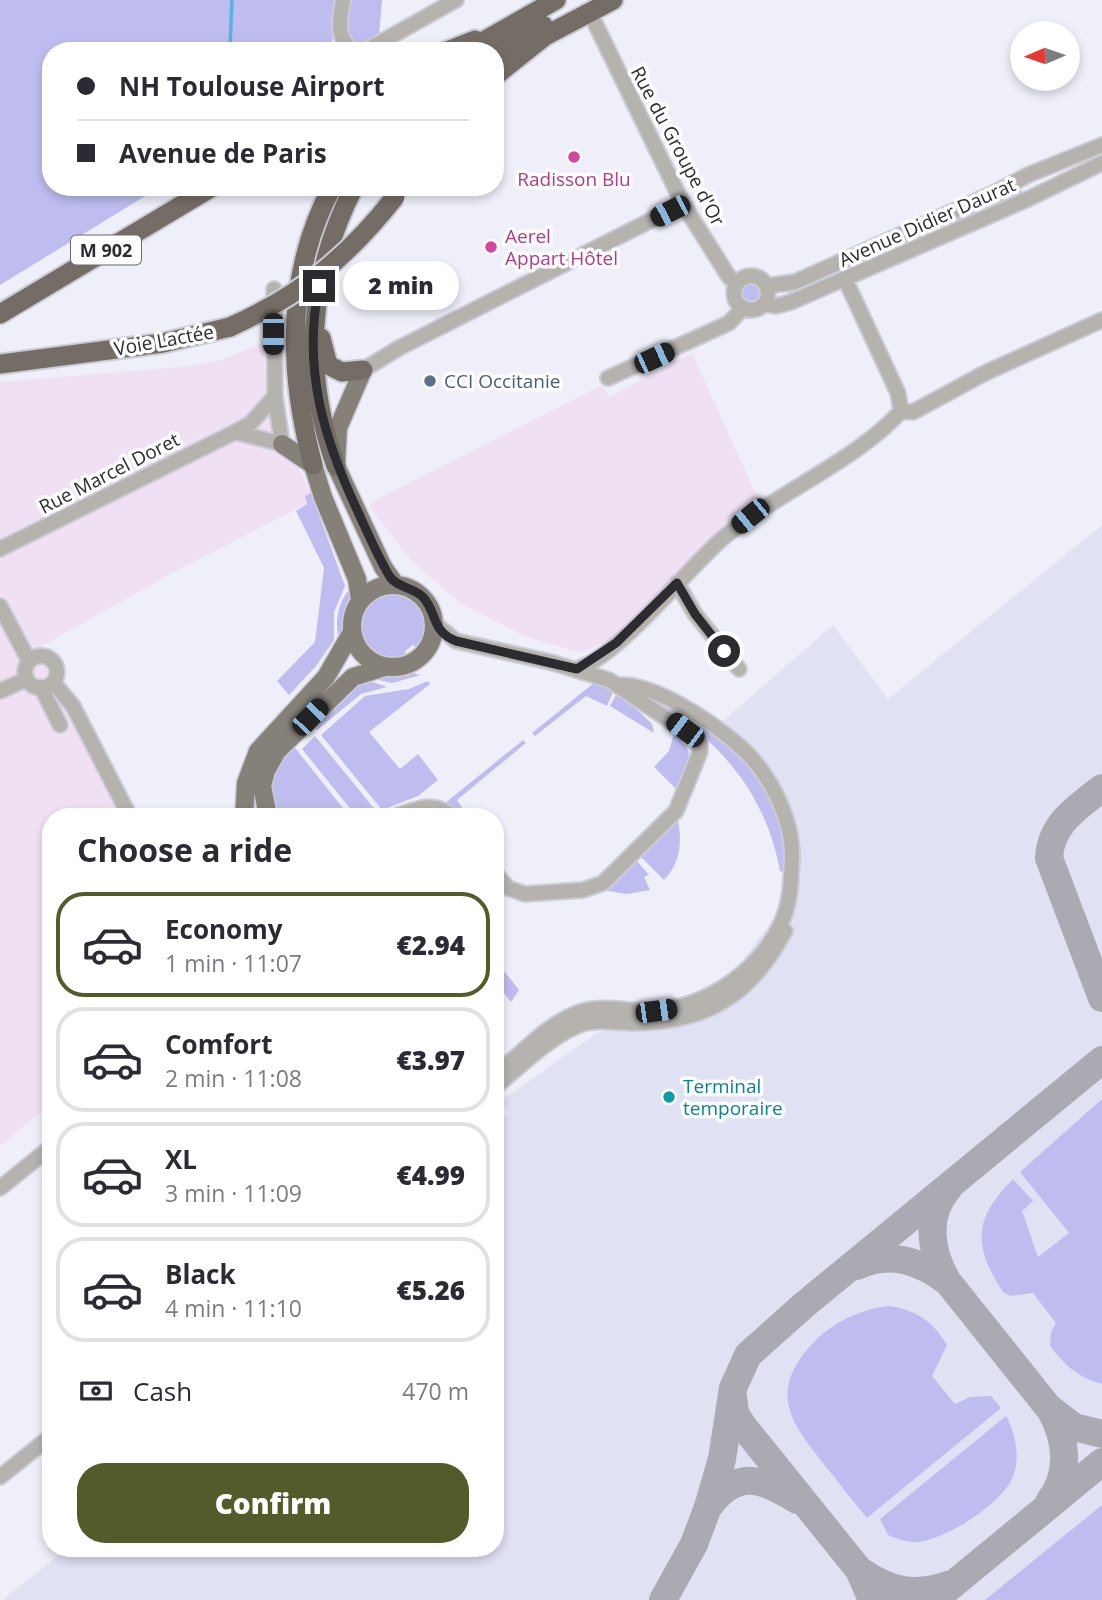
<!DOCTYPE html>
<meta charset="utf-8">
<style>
body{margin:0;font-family:"Open Sans",sans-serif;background:#f2f2f3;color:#2b2b33;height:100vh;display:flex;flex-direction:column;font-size:26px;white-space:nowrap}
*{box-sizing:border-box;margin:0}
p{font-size:23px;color:#7c7c81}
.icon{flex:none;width:38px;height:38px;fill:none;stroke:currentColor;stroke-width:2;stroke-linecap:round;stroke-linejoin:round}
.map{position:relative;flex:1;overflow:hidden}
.panel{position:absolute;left:42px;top:808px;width:462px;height:749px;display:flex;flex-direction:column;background:#fff;border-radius:28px;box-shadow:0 4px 10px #0003}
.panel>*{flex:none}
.banner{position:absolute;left:42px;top:42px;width:462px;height:154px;border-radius:28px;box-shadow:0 4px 10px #0003;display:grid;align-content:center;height:154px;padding:0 35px;background:#fff}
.needle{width:46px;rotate:268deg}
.fabs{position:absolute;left:1010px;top:21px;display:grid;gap:14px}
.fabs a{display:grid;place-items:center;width:70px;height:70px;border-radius:50%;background:#fff;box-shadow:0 4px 10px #0003;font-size:35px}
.end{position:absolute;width:32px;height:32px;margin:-16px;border:9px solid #2b2b30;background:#fff;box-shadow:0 0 0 4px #fff}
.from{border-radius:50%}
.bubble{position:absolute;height:49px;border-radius:24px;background:#fff;box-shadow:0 4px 10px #0003;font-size:23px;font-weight:800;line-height:49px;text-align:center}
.car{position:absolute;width:21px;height:42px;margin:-21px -10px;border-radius:9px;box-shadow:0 0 5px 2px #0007;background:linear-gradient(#222 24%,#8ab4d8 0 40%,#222 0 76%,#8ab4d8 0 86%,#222 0)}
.banner b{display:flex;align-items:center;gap:24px;height:66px;font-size:26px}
.banner b+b{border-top:2px solid #e1e1e2}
.banner i{width:18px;height:18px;background:#2b2b33}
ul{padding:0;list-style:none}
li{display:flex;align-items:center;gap:21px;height:105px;margin:0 14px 10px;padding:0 21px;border:4px solid #e1e1e2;border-radius:28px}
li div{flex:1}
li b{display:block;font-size:26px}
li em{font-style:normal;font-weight:800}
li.current{border-color:#535b2a}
li>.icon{width:63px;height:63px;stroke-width:1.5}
h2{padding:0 35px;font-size:32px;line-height:84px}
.pay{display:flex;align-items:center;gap:18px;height:77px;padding:0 35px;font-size:26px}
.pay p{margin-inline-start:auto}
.cta{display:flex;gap:14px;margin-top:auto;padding:14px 35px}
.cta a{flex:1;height:80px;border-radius:28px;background:#535b2a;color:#fff;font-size:28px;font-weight:800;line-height:80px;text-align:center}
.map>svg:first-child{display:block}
.commercial{fill:#efe0f3}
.built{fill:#e1e1f4}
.green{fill:#bfbdef}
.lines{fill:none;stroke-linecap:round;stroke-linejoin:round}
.stream{stroke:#54b3e0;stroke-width:3.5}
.taxiway{stroke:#aaaab2;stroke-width:28}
.minor-casing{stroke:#ccccd6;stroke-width:18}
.major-casing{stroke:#ccccd6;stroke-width:21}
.highway-casing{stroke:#ccccd6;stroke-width:23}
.minor{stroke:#b6b3af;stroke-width:14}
.major{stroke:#858078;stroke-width:18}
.highway{stroke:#746d65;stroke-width:19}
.highway-bridge-casing{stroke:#ccccd6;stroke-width:23;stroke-linecap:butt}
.highway-bridge{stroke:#746d65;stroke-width:19}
.route{stroke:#2b2b30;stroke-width:9}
.hotel-dot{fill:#d1479c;stroke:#fdfdfd;stroke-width:2.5}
.service-dot{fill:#5c6f8a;stroke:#fdfdfd;stroke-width:2.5}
.culture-dot{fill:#0f9aa8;stroke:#fdfdfd;stroke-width:2.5}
.labels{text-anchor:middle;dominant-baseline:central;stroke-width:7;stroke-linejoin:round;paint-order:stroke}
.shield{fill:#fdfdfd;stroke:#6a6a6e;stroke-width:2}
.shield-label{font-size:18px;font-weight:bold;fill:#2b2b30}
.street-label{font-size:19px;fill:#2b2b30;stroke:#fdfdfd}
.hotel-label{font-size:19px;fill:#b23c85;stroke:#fdfdfd}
.service-label{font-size:19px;fill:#4e5e75;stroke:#fdfdfd;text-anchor:start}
.culture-label{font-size:19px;fill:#0d838f;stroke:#fdfdfd;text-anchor:start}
</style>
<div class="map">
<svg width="1102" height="1600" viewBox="0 0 1102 1600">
<rect width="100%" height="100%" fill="#efeffa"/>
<path class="commercial" d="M264,342l2,41 14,66 14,12 8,14 9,18 -6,3 2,8 -135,69 -135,76 83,168h-69v287l-51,42v-764l191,-16 33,-7z
M692,353l67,148 -26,19 -117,114 -23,14 -11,5 -58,-17 -64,-33 -47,-41 -44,-55 5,-6 228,-116 7,12z"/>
<path class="built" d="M1102,525v1075h-1099l63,-51h429v-425l14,-11 -8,-12 96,-68 113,-30 85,-112 -5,-73 -68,-96 111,-97 55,74z"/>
<path class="green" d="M0,0h337l-6,51h-280v136h109l-160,98z
M350,0h32l-3,36 -20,10 -13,-12z
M1019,185l4,10 -236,106 2,-13z
M742 292a9 9 0 1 1 18 0a9 9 0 1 1-18 0Z
M311,493l34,93 -11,26v28l-18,26 -27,29 -12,-14 38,-39 9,-74 -28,-57 11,-7 -2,-8z
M354,584l-10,34 -3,28c-8,-22 -4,-45 13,-62z
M387,593c31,0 51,28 30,55l-4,-3 -8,6 1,5c-43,17 -67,-45 -19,-63z
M407,672l14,3 -29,8 -18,-4 7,-5 16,2z
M367,680l20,7 -26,7 -44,36 -5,-6 43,-41z
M428,681l2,3 -61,48 31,37 18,-15 20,26 -20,16 -36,14 -61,-75 44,-39 44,-7z
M595,682l18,10 -6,14 -21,-10 -51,40 -3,-3z
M618,691l34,33 2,9 -44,-27z
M664,701c50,29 111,71 121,134 2,12 2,25 3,38l-8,-2c-13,-72 -56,-128 -118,-164z
M674,733c25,22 15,32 6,60l-26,-26 15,-16z
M315,736l62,76 -20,5 -55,-68z
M523,740l3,3 -69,57 8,12 -9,2 -12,-10z
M292,744l58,73h-73l-4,-4 -4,-34z
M678,819c4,23 3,43 -14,61l-24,-24z
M636,860l13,15 -5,2 6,13 -23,4 -25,-4z
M495,971h9l15,19 -8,12 -16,-20z
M1102,1099v285c-23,-6 -38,-19 -52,-38l1,-14 5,-9 -23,-30 -23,3 -7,-4c-30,-46 -30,-73 10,-113l20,22 -11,10 16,46 31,-24 -49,-61z
M889,1306c27,4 44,15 58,39l-15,31 23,28 15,-7 21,-1 10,12 -134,110c-15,-18 -29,-36 -44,-55 -35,-43 -54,-73 -10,-120 20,-21 48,-34 76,-37z
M1006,1416c10,19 15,43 6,63 -12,26 -69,63 -98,63 -9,0 -18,-4 -26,-7l-8,-16z
M1102,1505v95h-117z"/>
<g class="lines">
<path class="stream" d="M230,47l2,-47"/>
<path class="taxiway" d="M1102,788c-25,20 -51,35 -53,70l53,140
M948,1189c-24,27 -17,65 0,93l100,125 26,20 28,7
M857,1266c33,-16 63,-5 91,16
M733,1397l2,16 8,13 116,144 13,30
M1049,1502c22,-28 18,-63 1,-93
M709,1506c28,-37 53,-28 88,-6
M859,1570c31,22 56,27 92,14
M663,1600l31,-56 14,-37 14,-48 11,-71 15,-33 56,-50 298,-245
M934,1600l168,-138"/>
<g class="minor-casing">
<path id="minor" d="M343,0c-3,21 -8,35 9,51
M594,21l89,183 46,73 8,7
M365,51l91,-51
M734 293a17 17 0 1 1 34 0a17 17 0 1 1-34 0Z
M845,279l53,114 3,18
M766,286l29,-4 199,-89 34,-18 74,-30
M764,304l12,2 15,-4 237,-103 74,-36
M363,370l36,-22 284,-144
M608,378l121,-55 14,-15
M901,411l12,1 72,-39 117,-53
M235,432l47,12 -7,-48
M0,549l235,-117 16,-9 24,-27 -1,-107
M677,583l18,31 44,55
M0,606l29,55
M435,624l21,17 94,21 59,18 91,61v11l-24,59 -73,72 -20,7 -58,4 -17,-6 -13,-15
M25 672a16 16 0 1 1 32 0a16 16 0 1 1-32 0Z
M577,669c44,-15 108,-98 146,-131 53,-45 133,-77 178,-127
M53,682l20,24 57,111
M41,687l19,38
M0,691l27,-12
M393,817c22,-7 41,-18 59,0
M495,1075c26,-21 53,-52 85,-63 26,-8 53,1 79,-2 51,-5 102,-41 123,-89 9,-19 9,-43 10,-63 1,-41 -25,-90 -56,-115 -26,-22 -82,-60 -117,-58
M495,1087c25,-20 52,-48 82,-61 19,-8 38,-3 58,-3 73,-1 116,-28 150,-92
M0,1188l51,-41
M0,1477l51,-41"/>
</g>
<g class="major-casing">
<path id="major" d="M363,370l-25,58 -2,38 47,101 12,17
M282,444l31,21 10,32 34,82 3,21
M352 626a41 41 0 1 1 82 0a41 41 0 1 1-82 0Z
M244,817l2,-34 12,-32 68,-74 26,-45
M268,817l-6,-31 4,-15 11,-20 76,-74 32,-10"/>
</g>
<g class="highway-casing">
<path id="highway" d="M447,51l28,-11
M466,51l90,-51
M495,51l48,-26
M495,76l50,-40 68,-36
M0,314l212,-127
M321,338l7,27 14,7 21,-2
M0,364l163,-21 67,-16
M313,465c-25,-94 -28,-190 19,-278
M336,466c-34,-94 -28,-189 18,-279"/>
</g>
<use href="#minor" class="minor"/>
<use href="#major" class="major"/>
<use href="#highway" class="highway"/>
<g class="highway-bridge-casing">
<path id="highway-bridge" d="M230,327c71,-32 117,-69 165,-130"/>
</g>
<use href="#highway-bridge" class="highway-bridge"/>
</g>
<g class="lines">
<path class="route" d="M319,286c-17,83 5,154 40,228 10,22 19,43 31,63 8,11 23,10 33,20 15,17 8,34 33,44l121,28 39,-26 61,-60 18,31 29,37"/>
</g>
<g class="hotel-dot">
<circle cx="574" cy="157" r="7"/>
<circle cx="491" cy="247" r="7"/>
</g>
<circle class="service-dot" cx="430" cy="381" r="7"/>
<circle class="culture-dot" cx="669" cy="1097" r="7"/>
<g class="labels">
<rect class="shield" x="71" y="235.5" width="70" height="29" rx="5"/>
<g class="shield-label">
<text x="106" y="250">M 902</text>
</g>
<g class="street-label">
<text transform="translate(678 146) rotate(62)">Rue du Groupe d'Or</text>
<text transform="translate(927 222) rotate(-24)">Avenue Didier Daurat</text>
<text transform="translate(164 340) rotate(-10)">Voie Lactée</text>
<text transform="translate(109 473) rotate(-27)">Rue Marcel Doret</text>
</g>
<g class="hotel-label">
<text x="574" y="179">Radisson Blu</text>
<text x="505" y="236" text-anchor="start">Aerel<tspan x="505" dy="22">Appart Hôtel</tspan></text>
</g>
<g class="service-label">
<text x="444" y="381">CCI Occitanie</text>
</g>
<g class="culture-label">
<text x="683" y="1086">Terminal<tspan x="683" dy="22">temporaire</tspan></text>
</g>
</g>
</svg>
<div class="fabs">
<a><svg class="needle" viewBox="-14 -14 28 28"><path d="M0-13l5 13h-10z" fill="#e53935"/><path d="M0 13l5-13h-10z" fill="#7c7c81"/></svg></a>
</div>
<i class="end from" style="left:724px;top:651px"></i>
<i class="end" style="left:319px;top:286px"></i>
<div class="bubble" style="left:343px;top:261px;width:116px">2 min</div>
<i class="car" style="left:670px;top:211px;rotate:243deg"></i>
<i class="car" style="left:273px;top:334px;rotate:180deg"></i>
<i class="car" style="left:654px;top:358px;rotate:65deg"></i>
<i class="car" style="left:750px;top:516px;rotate:231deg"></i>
<i class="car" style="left:310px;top:717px;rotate:44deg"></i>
<i class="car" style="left:685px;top:730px;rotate:307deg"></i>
<i class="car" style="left:656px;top:1011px;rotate:82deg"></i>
<div class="banner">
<b><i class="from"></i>NH Toulouse Airport</b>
<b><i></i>Avenue de Paris</b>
</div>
<section class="panel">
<h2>Choose a ride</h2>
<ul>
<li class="current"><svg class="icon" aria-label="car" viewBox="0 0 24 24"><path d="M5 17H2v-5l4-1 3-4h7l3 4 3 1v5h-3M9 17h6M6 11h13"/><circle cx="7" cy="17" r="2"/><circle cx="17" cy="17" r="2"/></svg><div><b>Economy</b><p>1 min · 11:07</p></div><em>€2.94</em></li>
<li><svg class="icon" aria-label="car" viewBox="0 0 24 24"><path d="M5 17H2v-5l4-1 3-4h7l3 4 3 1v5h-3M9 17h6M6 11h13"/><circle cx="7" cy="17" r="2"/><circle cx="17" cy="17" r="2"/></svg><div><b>Comfort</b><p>2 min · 11:08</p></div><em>€3.97</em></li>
<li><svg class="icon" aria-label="car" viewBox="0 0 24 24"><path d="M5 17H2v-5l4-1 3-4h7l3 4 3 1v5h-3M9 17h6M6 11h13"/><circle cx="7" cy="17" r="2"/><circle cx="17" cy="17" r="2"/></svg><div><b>XL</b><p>3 min · 11:09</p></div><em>€4.99</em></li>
<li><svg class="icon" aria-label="car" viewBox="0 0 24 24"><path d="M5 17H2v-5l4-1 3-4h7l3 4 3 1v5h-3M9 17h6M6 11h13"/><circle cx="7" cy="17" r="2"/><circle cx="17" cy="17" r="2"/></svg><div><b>Black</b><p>4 min · 11:10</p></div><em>€5.26</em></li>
</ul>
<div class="pay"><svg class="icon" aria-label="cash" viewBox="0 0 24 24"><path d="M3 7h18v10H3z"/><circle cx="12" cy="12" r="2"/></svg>Cash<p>470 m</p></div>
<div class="cta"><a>Confirm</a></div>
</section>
</div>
